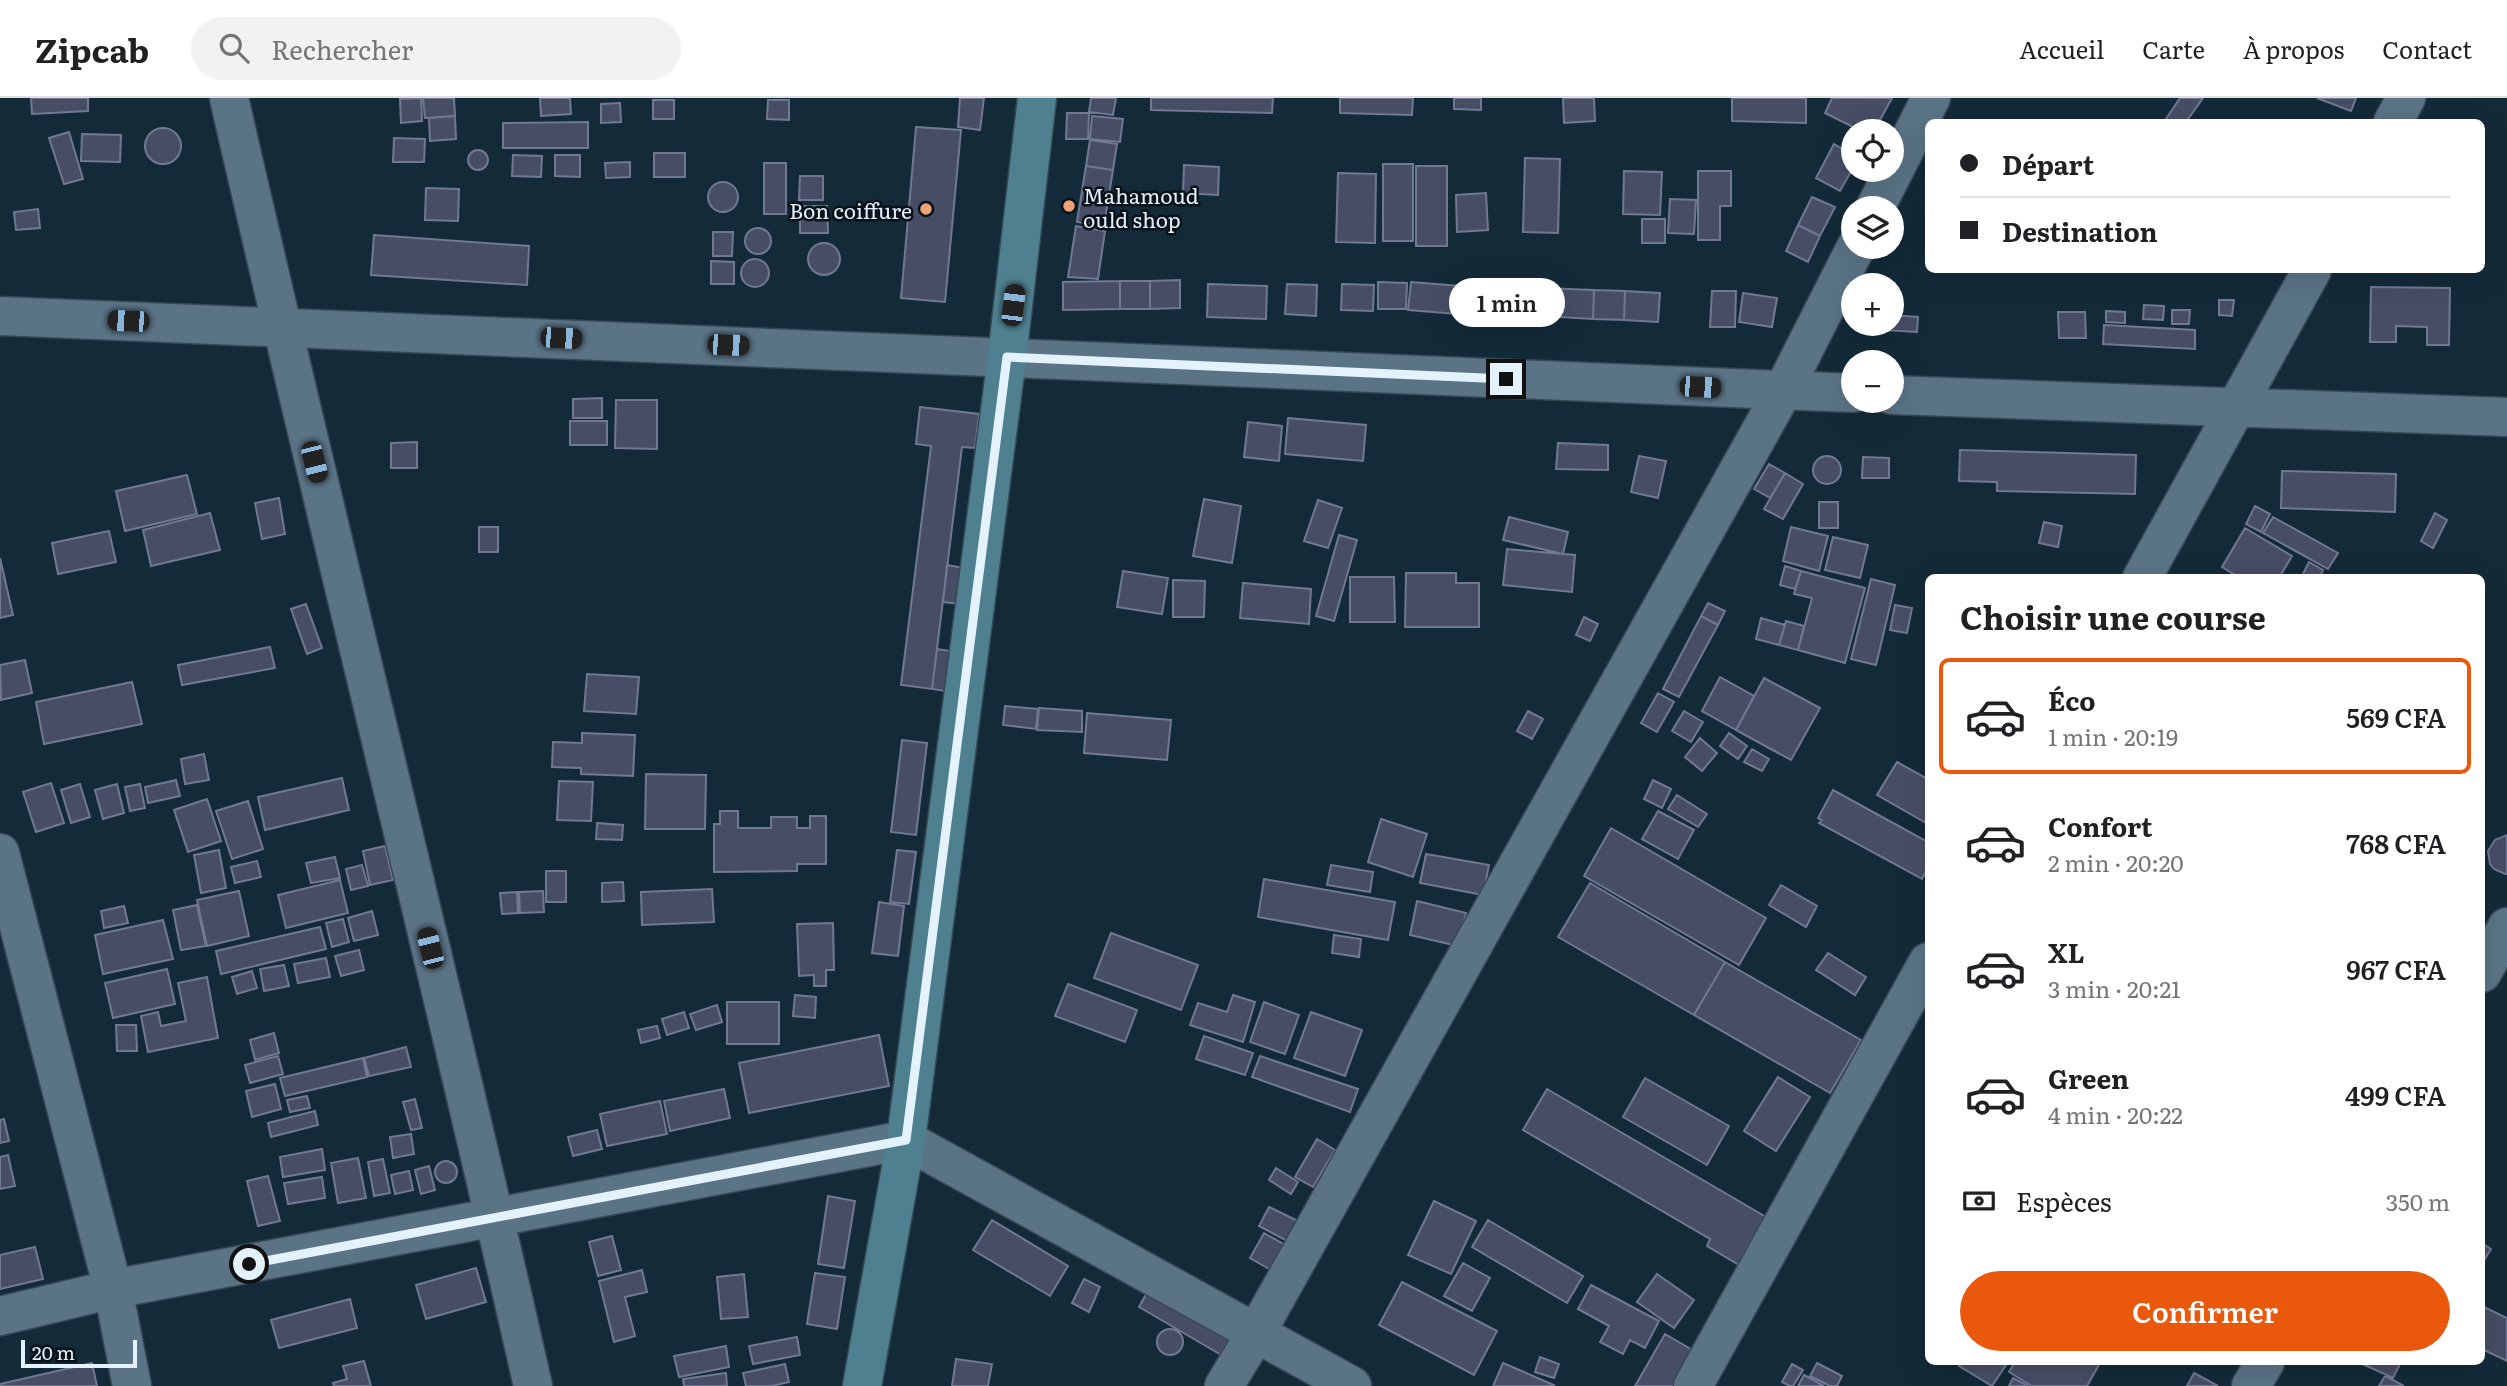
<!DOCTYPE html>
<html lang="fr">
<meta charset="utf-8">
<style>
body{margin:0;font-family:Literata,serif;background:#f2f2f2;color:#202124;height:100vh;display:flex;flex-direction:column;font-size:26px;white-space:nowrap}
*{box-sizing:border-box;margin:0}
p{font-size:23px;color:#757577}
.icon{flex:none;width:38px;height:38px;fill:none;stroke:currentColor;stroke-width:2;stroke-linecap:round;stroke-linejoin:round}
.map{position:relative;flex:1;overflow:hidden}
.drawer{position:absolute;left:1925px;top:476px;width:560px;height:791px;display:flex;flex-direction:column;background:#fff;border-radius:10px;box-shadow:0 7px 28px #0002}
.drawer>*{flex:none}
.top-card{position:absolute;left:1925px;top:21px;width:560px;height:154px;border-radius:10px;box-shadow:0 7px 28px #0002;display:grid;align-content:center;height:154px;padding:0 35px;background:#fff}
.tools{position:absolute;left:1841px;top:21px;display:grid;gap:14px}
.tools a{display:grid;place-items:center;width:63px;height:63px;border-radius:50%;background:#fff;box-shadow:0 7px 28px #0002;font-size:35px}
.scale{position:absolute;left:21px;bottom:18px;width:116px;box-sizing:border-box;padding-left:7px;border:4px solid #e4f2fd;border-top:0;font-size:19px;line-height:24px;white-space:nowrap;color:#e4f2fd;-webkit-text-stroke:5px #081218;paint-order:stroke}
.end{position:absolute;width:32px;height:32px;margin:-16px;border:9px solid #e4f2fd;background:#111;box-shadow:0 0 0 4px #111}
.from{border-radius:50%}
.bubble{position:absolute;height:49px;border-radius:24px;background:#fff;box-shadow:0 7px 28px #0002;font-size:23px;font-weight:600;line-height:49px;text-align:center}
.car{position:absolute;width:21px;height:42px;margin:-21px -10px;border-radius:9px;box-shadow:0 0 5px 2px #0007;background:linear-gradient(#222 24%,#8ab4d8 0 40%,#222 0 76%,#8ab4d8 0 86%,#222 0)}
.top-card b{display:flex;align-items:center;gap:24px;height:66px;font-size:26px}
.top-card b+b{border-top:2px solid #e0e0e0}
.top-card i{width:18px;height:18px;background:#202124}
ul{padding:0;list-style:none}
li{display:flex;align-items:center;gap:21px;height:116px;margin:0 14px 10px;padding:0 21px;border:4px solid transparent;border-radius:10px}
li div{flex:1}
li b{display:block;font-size:26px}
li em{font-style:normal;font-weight:600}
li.active{border-color:#ea580c}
li>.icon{width:63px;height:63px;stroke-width:1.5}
h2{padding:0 35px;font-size:32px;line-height:84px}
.pay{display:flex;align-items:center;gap:18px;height:77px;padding:0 35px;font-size:26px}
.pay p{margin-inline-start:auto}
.button{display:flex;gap:14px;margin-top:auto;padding:14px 35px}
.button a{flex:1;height:80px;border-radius:42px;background:#ea580c;color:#fff;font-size:28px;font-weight:600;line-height:80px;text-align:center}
header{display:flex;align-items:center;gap:42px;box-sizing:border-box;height:98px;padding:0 35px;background:#fff;border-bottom:2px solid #e0e0e0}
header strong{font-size:33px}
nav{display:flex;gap:38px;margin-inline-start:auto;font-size:24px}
.search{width:490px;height:63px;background:#f2f2f2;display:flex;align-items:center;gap:18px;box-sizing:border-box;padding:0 24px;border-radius:38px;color:#757577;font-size:26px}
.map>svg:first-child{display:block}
.building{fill:#474d65;stroke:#717892;stroke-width:2}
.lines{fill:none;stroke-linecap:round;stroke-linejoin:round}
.street-casing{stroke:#374855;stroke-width:41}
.secondary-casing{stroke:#374855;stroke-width:41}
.street{stroke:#5a7486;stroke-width:38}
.secondary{stroke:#4f8090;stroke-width:38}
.route{stroke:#e4f2fd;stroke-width:9}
.poi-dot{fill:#efa377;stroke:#081218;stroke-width:2.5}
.labels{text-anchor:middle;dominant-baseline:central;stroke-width:5;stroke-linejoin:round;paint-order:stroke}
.poi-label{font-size:21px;fill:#e4f2fd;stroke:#081218;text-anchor:start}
</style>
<header>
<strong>Zipcab</strong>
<div class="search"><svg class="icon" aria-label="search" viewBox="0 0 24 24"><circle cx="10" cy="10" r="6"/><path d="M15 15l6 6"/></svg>Rechercher</div>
<nav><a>Accueil</a><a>Carte</a><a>À propos</a><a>Contact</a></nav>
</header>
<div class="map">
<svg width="2507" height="1288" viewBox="0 0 2507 1288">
<rect width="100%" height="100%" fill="#132a39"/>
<path class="building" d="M31,0h57v13l-56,3z
M421,0l1,23 -21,2 -1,-24z
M423,0h31l1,18 -30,2z
M540,0h30l1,16 -30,2z
M960,0h24l-4,32 -22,-3z
M1091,0h25l-3,17 -24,-3z
M1151,0h122l-1,15 -121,-3z
M1340,0h73l-1,17 -72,-2z
M1454,0h27v12l-27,-1z
M1563,0h31l1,23 -31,2z
M1732,0h74v25l-74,-2z
M1832,0h60l-18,33h-13l-36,-18z
M2180,0h23l-17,24h-22z
M2317,0h39l-5,13z
M653,2h21v19h-21z
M768,2h21v20l-22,-1z
M620,5l1,19 -20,1v-19z
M1067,15h22l-1,26h-22z
M455,18l1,23 -26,2 -1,-23z
M1092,18l31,3 -3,23 -30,-3z
M588,24v26h-85v-25z
M916,29l45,3 -16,172 -44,-4z
M145 48a18 18 0 1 1 36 0a18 18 0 1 1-36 0Z
M69,34l14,47 -19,5 -15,-46z
M82,36l39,1 -1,27 -39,-1z
M394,40l31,1 -1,23h-31z
M1090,42l27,4 -4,26 -27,-4z
M1834,46l19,11v13l-13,23 -24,-13z
M468 62a10 10 0 1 1 20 0a10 10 0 1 1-20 0Z
M654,55h31v24h-31z
M513,57l29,1 -1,21 -29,-1z
M555,57h25v22l-25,-1z
M1525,60l35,1 -2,74 -35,-1z
M630,64v15l-24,1 -1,-15z
M764,65h22v51h-22z
M1383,66h30v77h-30z
M1184,67l35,2 -1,28 -35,-2z
M1086,68l27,4 -9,56 -27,-4z
M1416,68h31v80h-31z
M1624,73l38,1 -2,43 -37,-1z
M1698,73h33v35h-11v34h-22z
M1338,75l38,1 -1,69 -39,-1z
M800,78h23v24h-24z
M708 99a15 15 0 1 1 30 0a15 15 0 1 1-30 0Z
M426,90l33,1 -1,32 -33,-1z
M1486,95l2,37 -31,2 -1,-37z
M1812,99l23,10 -15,29 -22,-11z
M1670,101l26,1 -2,34 -26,-1z
M800,108h27l1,27h-28z
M38,111l2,19 -24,2 -2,-18z
M1642,121h23v24h-23z
M1798,127l22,11 -12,26 -22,-11z
M1076,128l29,5 -7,48 -30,-2z
M745 143a13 13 0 1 1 26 0a13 13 0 1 1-26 0Z
M713,134h20l-1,24h-19z
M374,137l155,11 -2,39 -156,-10z
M808 161a16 16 0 1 1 32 0a16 16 0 1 1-32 0Z
M741 175a14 14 0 1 1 28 0a14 14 0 1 1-28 0Z
M711,163l23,1v22h-23z
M1180,182v28l-30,1v-28z
M1120,183v28l-57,1v-28z
M1120,183h30v28h-30z
M1378,184l29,1 -1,26h-28z
M1411,184l49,4 -2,28 -50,-4z
M1208,186l59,2 -1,33 -59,-2z
M1287,186l30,1 -1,31 -31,-2z
M1342,186l32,1 -1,26 -32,-1z
M1477,187l51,1 -1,25 -50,-1z
M2371,189l79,1 -1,57h-22v-18l-31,-1v16h-26z
M1544,190l50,2 -1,29 -51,-3z
M1594,192l31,1 -1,29 -31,-1z
M1625,193l35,2 -2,29 -34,-2z
M1712,193h24l-1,36h-25z
M1743,195l34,5 -5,29 -33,-5z
M2219,202h15l-2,16 -13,-1z
M2144,207l20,1 -1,14 -20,-1z
M2172,212h18l-1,14h-17z
M2106,213l19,1v11l-19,-1z
M2058,214h27l1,26h-27z
M1892,217l26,2 -1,15 -35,-2 1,-6h9z
M2104,227l91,5v19l-92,-5z
M602,300v20h-29v-19z
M616,302h41v49l-42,-1z
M920,309l59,7 -4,34 -13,-1 -30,242 -31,-4 30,-239 -15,-2z
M1288,320l78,7 -3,36 -78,-7z
M570,323h37v24h-37z
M1248,324l34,4 -3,35 -35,-4z
M417,344v26h-26v-25z
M1558,345l50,2v25l-52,-1z
M1960,352l176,5 -1,39 -138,-3v-9l-38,-1z
M1813 372a14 14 0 1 1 28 0a14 14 0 1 1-28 0Z
M1639,358l27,5 -8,37 -27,-6z
M1863,359l26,1v20h-27z
M1769,366l16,9 -15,25 -16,-9z
M2282,373l114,3 -1,38 -114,-4z
M1785,375l18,11 -20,35 -19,-10z
M187,377l10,39 -72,17 -9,-40z
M279,400l6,36 -23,5 -7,-36z
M1204,401l37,7 -9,57 -39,-7z
M1318,402l24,8 -14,40 -24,-7z
M1819,404h19v26h-19z
M2255,408l15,8 -9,18 -15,-8z
M210,415l10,37 -69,16 -8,-36z
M2435,415l12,7 -14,28 -12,-7z
M1509,419l59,15 -5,22 -60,-14z
M2273,419l65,36 -10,16 -65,-36z
M2044,424l18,4 -4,21 -19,-4z
M479,429h19v25h-19z
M1791,429l37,9 -9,35 -36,-10z
M2245,430l47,28 -13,22h-39l-18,-11z
M109,433l7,31 -58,12 -6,-31z
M1339,437l18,5 -23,81 -18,-5z
M1833,439l35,8 -8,33 -35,-8z
M1507,451l68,6 -3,37 -69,-7z
M0,460l13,57 -13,3z
M2309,464l14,8 -3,8h-19z
M947,467l17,3 -4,36 -17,-2z
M1785,468l16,5 -6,18 -15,-4z
M1123,473l45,7 -6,36 -45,-7z
M1801,473l64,17 -20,75 -47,-13 14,-52 -18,-4z
M1406,475h50v10h23v44h-74z
M1350,479h44l1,45h-45z
M1871,481l24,6 -19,80 -25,-6z
M1173,482l32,1 -1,36h-31z
M1243,485l68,6 -2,35 -69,-6z
M1708,505l17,8 -7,14 -17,-9z
M306,506l16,44 -15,6 -16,-45z
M1895,507l17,3 -5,25 -17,-3z
M1701,518l17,9 -39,72 -16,-8z
M1584,519l14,7 -8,17 -14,-6z
M1761,520l24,7 -6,20 -23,-6z
M1786,523l18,5 -6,24 -19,-5z
M270,549l5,21 -93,17 -4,-20z
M937,551l20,3 -5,40 -20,-3z
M25,562l7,33 -31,7 -1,-35z
M587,576l52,3 -3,37 -52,-3z
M1720,579l34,19 -18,34 -34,-19z
M1764,580l56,30 -29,52 -55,-30z
M132,584l10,42 -98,20 -8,-42z
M1658,595l16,9 -17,30 -16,-9z
M1005,608l33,3 -2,20 -33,-4z
M1039,610l43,3v21l-45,-2z
M1528,613l15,8 -11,20 -15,-8z
M1684,613l19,11 -12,20 -19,-11z
M1087,615l84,7 -4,40 -83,-7z
M582,635l53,2 -2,41 -52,-2v-6l-29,-1 1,-25 29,1z
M1729,635l18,13 -9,13 -18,-13z
M1700,640l17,15 -15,18 -17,-14z
M902,642l25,3 -11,92 -25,-3z
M1752,651l17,10 -7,12 -18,-9z
M204,656l5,26 -24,4 -4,-25z
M1897,664l31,17v45l-51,-29z
M646,676l60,1 -1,54h-60z
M342,680l7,32 -84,20 -7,-33z
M176,682l4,16 -32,7 -3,-16z
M1653,682l18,9 -9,19 -18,-9z
M559,683l34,1 -2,39 -34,-1z
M51,685l13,40 -28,9 -13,-40z
M80,686l10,33 -19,6 -10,-33z
M117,686l7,29 -21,6 -8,-29z
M140,686l5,24 -15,3 -5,-24z
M1833,692l95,52v25l-6,12 -103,-56 3,-3 -4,-2z
M1677,697l30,19 -9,13 -30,-18z
M207,701l14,42 -33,11 -14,-42z
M248,703l15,48 -31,10 -16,-48z
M720,713h18v17h33v-11h26v11h13v-12h16v48h-29v7l-83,1v-48h6z
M1658,713l36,19 -16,29 -36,-20z
M1381,721l46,15 -14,43 -45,-15z
M597,725l26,2 -1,15 -26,-1z
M1611,730l155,90 -27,47 -155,-89z
M2507,737v39h-2l-11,-5 -4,-5 -2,-13 7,-11z
M385,748l8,34 -23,5 -7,-34z
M219,752l7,38 -25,5 -7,-38z
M897,752l19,2 -7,52 -19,-2z
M1426,756l63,11 -6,30 -63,-12z
M335,759l5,21 -29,5 -5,-20z
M257,763l4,16 -26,6 -4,-16z
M362,767l6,21 -17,4 -5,-21z
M1331,767l42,7 -3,20 -43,-7z
M546,773h20v31h-20z
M1264,781l131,23 -7,38 -130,-23z
M340,782l8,33 -62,15 -8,-33z
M623,784l1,19 -22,1v-19z
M1590,785l135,79 -31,53 -136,-78z
M1781,787l36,21 -11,21 -37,-22z
M712,791l2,33 -72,3 -1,-33z
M239,793l10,45 -42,10 -10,-46z
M543,793l1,21 -24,1 -1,-21z
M517,794l1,21 -16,1 -2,-21z
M1417,803l49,12 -8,33 -48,-11z
M879,804l25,4 -6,50 -26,-3z
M197,807l9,41 -25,4 -8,-40z
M124,808l4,17 -24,5 -3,-17z
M372,813l6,24 -24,6 -6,-23z
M343,821l6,23 -17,5 -6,-24z
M163,822l10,39 -70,15 -8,-39z
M833,825l1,47h-8v16h-12v-11l-15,1 -2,-52z
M320,829l6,22 -105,25 -5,-23z
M1111,835l87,32 -17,45 -87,-32z
M1334,837l27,4 -2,18 -27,-4z
M359,852l5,20 -23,6 -6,-20z
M1828,855l38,24 -11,18 -39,-25z
M326,860l4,19 -32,6 -4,-19z
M1725,864l136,78 -31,53 -136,-78z
M284,867l5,21 -25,5 -4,-22z
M167,871l8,35 -62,14 -8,-35z
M252,873l5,17 -20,6 -5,-17z
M207,879l11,61 -70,14 -7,-36 17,-4 3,14 25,-5 -8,-38z
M1068,886l69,26 -12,32 -70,-26z
M795,897l21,2 -1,21 -22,-2z
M1233,897l22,7 -12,40 -53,-17 8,-22 29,9z
M727,904h52v42h-52z
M1264,904l35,13 -14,39 -35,-12z
M717,907l5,17 -26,8 -6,-16z
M684,914l5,16 -22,7 -5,-16z
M1311,914l51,18 -17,46 -51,-18z
M116,927h20l1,26h-20z
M657,928l3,12 -19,5 -3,-13z
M274,935l5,20 -24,7 -5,-20z
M879,937l10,51 -140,27 -10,-50z
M1204,938l49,17 -8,22 -49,-16z
M406,949l5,20 -42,9 -5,-18z
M278,958l5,18 -33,9 -5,-18z
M1260,958l98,33 -8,23 -98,-35z
M363,960l4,19 -82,19 -5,-18z
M1778,979l32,20 -34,54 -32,-20z
M1645,980l84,48 -22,39 -84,-48z
M275,986l6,25 -29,8 -6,-26z
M724,991l6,29 -60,13 -6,-30z
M1547,991l226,132 -27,48 -39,-23 3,-7 -187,-109z
M307,998l3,12 -20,4 -3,-12z
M415,1001l7,29 -11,2 -8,-28z
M660,1003l7,33 -60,12 -7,-32z
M315,1013l3,14 -47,12 -3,-14z
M4,1021l5,22 -9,2v-23z
M597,1032l5,19 -29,7 -5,-19z
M411,1036l3,20 -21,4 -3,-21z
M1317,1041l18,11 -22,37 -18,-10z
M322,1051l3,21 -42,7 -3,-20z
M8,1057l7,31 -15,3v-32z
M358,1060l8,40 -28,5 -7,-40z
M383,1061l7,34 -16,3 -6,-34z
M435 1074a11 11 0 1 1 22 0a11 11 0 1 1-22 0Z
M429,1068l6,24 -14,4 -6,-24z
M1276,1070l22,14 -7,12 -22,-14z
M409,1073l4,19 -18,4 -4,-19z
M268,1078l12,45 -22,5 -11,-45z
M322,1079l3,21 -37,6 -4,-21z
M828,1098l27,5 -11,67 -26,-4z
M1434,1103l42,20 -25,53 -43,-19z
M1269,1109l29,14 -11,20 -28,-15z
M992,1122l76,46 -18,30 -77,-46z
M1488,1122l95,56 -16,27 -95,-56z
M1264,1135l21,12 -14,25 -21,-12z
M612,1138l9,34 -23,6 -9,-34z
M2482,1145l9,6 -9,15z
M35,1149l8,32 -43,10v-34z
M1463,1165l27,15 -18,33 -28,-15z
M476,1170l10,34 -60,17 -10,-34z
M642,1172l5,22 -22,5 10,39 -21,6 -15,-61z
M815,1175l30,4 -8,52 -30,-5z
M744,1176l4,43 -27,2 -4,-42z
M1657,1176l37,26 -20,28 -37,-26z
M1084,1181l16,8 -11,25 -17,-9z
M1402,1184l95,49 -23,44 -95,-50z
M1591,1187l68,36 -14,27 -15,-8 -7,14 -23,-12 9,-16 -31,-17z
M1149,1191l84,50 -10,17 -84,-49z
M350,1201l7,29 -78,20 -8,-28z
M2482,1208l25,12v43l-25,-12z
M1157 1244a13 13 0 1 1 26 0a13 13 0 1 1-26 0Z
M1665,1236l31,18 -19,34h-42z
M797,1239l3,18 -47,9 -4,-18z
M726,1248l3,21 -50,10 -5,-21z
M1540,1259l19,7 -5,14 -19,-6z
M956,1261l36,5 -4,22h-36z
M364,1263l7,25h-37l-1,-3 14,-4 -4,-13z
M1962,1264h46l-16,24 -33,-20z
M2015,1264h82l3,1 -13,23h-55l-23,-14z
M2358,1264h43l-8,16z
M92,1265l5,23h-97v-2z
M1503,1265l51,22 -1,1h-60z
M1817,1265l25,13 -5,10h-7l-20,-10z
M785,1266l4,18 -17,4h-26l-3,-13z
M1792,1266l11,6 -10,16h-3l-8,-4z
M726,1275l1,13h-43l-1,-7z
M2194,1275l24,13h-31z
M1804,1277l20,11h-26z
M2385,1278l19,10h-25z
M2013,1280l15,8h-19z"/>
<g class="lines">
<g class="street-casing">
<path id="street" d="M229,0c98,430 207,858 304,1288
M2393,24l13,-24
M1875,110l56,-110
M0,218l1853,77
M1892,297l615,22
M2142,480l170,-308
M0,755l113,436 19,97
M2482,875l25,-46
M0,1218l113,-27 793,-149 446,246
M1224,1288l32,-53 527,-942 73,-144
M1693,1288l235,-424
M2251,1288l14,-24"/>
</g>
<g class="secondary-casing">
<path id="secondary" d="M862,1288l44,-246 101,-783 30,-259"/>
</g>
<use href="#street" class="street"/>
<use href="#secondary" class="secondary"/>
</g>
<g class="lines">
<path class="route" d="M249,1166l657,-124 101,-783 499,22"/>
</g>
<g class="poi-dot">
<circle cx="1069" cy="108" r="7"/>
<circle cx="926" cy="111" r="7"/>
</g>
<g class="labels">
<g class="poi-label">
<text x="1083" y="96">Mahamoud<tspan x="1083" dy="24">ould shop</tspan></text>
<text x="912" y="111" text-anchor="end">Bon coiffure</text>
</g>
</g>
</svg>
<div class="tools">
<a><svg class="icon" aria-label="locate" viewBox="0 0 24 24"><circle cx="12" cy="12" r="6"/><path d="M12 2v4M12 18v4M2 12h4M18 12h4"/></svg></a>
<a><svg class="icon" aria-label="layers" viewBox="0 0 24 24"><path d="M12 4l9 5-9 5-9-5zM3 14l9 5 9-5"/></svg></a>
<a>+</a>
<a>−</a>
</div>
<div class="scale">20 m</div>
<i class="end from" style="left:249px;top:1166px"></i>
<i class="end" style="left:1506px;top:281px"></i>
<div class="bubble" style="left:1449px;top:180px;width:116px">1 min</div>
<i class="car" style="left:1013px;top:207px;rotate:7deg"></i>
<i class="car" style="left:128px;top:223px;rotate:272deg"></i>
<i class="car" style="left:561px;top:240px;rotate:93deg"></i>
<i class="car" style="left:728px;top:247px;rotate:92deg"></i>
<i class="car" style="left:1700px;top:289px;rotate:93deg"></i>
<i class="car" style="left:314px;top:364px;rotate:166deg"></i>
<i class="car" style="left:430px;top:850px;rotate:346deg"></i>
<div class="top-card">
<b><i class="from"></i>Départ</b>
<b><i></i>Destination</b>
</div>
<section class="drawer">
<h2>Choisir une course</h2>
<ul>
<li class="active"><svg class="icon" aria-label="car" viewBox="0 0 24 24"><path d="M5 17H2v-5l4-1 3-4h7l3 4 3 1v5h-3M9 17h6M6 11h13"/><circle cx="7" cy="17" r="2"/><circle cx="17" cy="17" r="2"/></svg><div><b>Éco</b><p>1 min · 20:19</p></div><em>569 CFA</em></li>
<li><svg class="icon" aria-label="car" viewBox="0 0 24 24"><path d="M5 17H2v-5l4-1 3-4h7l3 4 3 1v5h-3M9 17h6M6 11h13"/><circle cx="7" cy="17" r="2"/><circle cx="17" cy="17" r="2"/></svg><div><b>Confort</b><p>2 min · 20:20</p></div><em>768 CFA</em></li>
<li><svg class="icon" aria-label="car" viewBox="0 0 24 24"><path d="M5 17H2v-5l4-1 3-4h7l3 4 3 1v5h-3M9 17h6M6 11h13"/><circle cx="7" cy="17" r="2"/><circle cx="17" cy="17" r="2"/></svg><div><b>XL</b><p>3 min · 20:21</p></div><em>967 CFA</em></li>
<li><svg class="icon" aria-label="car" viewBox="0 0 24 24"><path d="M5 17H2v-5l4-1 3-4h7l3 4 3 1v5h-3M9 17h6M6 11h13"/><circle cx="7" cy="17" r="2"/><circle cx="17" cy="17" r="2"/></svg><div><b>Green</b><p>4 min · 20:22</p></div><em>499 CFA</em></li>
</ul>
<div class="pay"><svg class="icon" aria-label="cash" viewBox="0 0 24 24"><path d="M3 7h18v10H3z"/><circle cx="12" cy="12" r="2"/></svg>Espèces<p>350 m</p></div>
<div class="button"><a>Confirmer</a></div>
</section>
</div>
